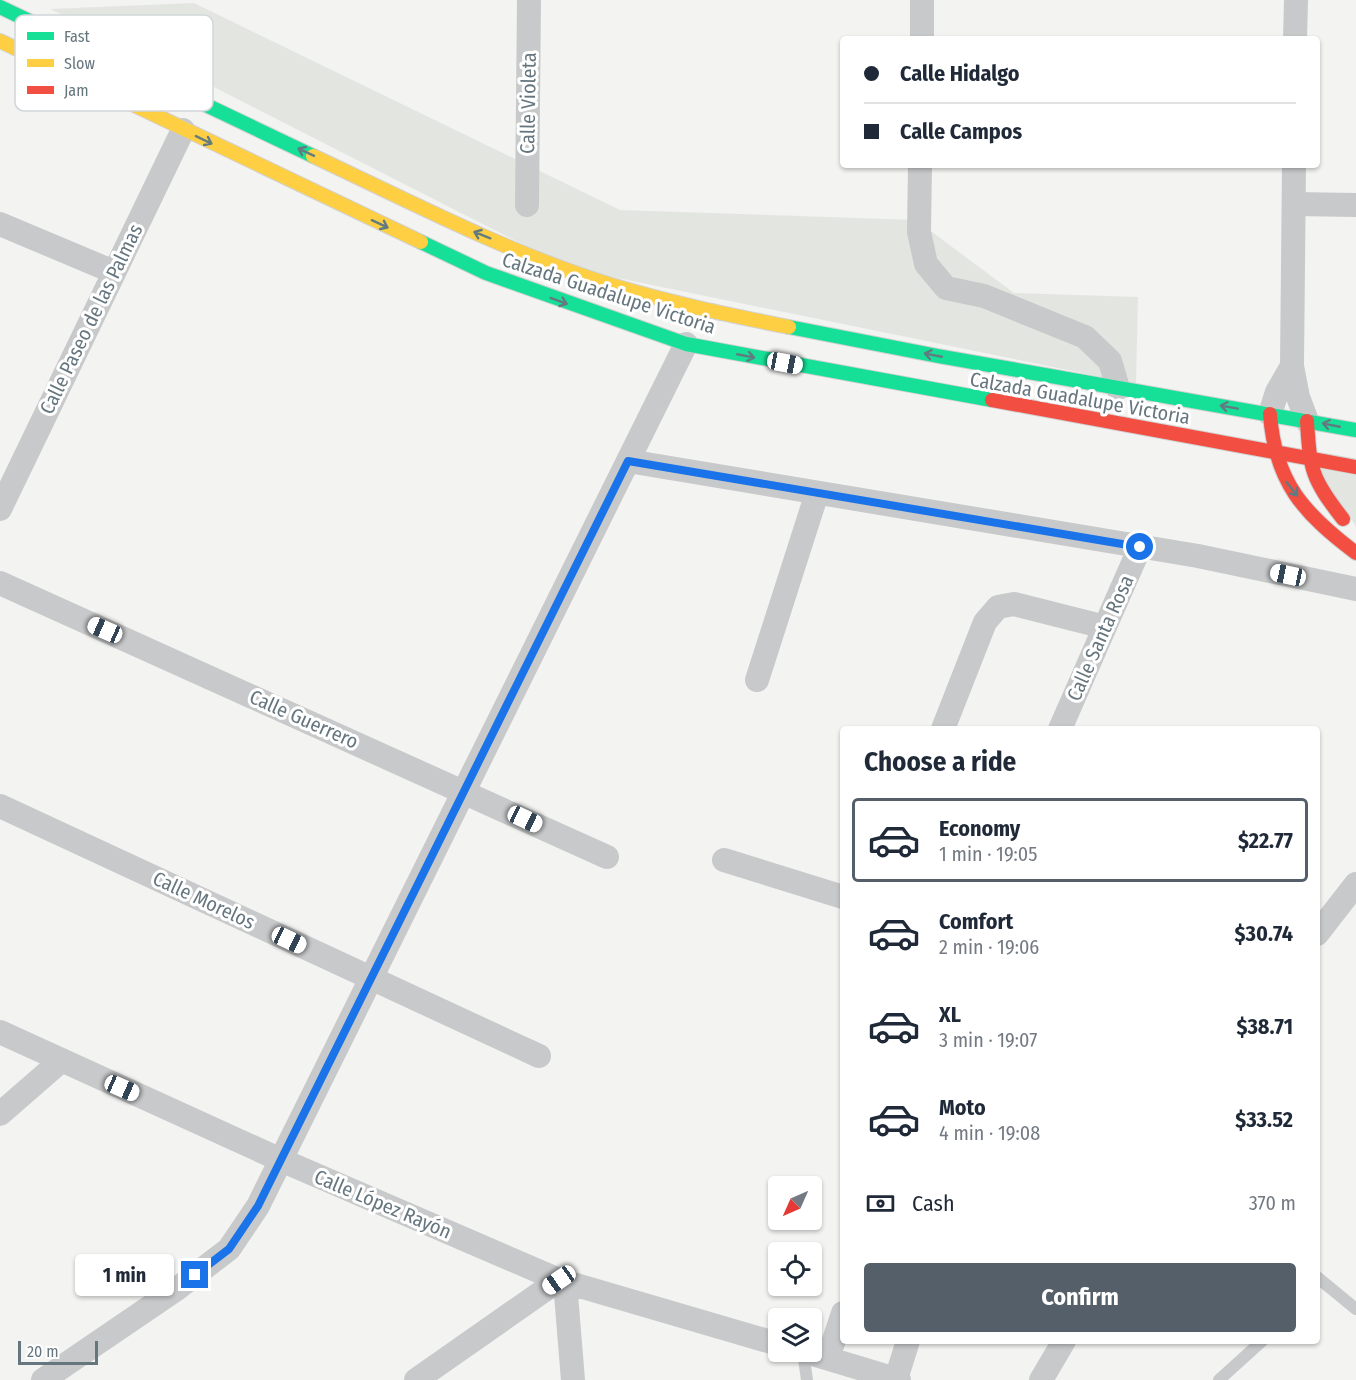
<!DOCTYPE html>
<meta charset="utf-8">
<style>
body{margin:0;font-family:"Fira Sans Condensed",sans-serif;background:#f6f6f7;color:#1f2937;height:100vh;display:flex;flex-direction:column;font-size:22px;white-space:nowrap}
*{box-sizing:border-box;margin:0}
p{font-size:20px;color:#747a83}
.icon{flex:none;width:33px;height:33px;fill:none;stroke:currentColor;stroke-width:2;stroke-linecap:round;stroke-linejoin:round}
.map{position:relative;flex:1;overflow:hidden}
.sheet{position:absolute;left:840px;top:726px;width:480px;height:618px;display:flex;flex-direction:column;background:#fff;border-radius:6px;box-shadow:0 2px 4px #0004}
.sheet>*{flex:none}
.banner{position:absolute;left:840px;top:36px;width:480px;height:132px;border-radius:6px;box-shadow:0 2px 4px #0004;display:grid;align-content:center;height:132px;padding:0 24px;background:#fff}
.needle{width:39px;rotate:225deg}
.fabs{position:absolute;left:768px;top:1176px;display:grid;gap:12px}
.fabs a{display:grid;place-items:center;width:54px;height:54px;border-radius:6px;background:#fff;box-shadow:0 2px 4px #0004;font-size:30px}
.scale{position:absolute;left:18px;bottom:15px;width:80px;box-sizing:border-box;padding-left:6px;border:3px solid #66767f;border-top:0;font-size:16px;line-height:21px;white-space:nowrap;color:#66767f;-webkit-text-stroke:4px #fff;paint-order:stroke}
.end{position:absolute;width:27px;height:27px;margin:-14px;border:8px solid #1a73e8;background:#fff;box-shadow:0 0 0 3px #fff}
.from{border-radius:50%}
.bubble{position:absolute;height:42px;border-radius:6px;background:#fff;box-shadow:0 2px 4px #0004;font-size:20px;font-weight:700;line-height:42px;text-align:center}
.car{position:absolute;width:18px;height:36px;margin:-18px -9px;border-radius:8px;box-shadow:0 0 4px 2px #0007;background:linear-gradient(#fff 24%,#345 0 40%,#fff 0 76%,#345 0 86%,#fff 0)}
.banner b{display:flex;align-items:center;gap:21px;height:57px;font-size:22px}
.banner b+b{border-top:2px solid #e0e1e3}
.banner i{width:15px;height:15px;background:#1f2937}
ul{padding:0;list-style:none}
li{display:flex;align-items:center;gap:18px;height:84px;margin:0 12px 9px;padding:0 12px;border:3px solid transparent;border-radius:6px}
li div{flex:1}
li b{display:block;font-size:22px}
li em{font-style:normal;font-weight:700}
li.on{border-color:#555f69}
li>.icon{width:54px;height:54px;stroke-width:1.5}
h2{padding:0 24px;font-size:27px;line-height:72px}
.pay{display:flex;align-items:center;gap:15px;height:66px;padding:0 24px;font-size:22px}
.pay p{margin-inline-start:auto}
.cta{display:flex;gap:12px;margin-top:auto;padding:12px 24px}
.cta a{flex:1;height:69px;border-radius:6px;background:#555f69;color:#fff;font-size:24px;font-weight:700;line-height:69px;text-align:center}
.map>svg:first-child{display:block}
.green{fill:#e3e6e0}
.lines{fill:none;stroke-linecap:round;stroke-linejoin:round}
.fast-casing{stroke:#d0d1d1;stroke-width:16}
.slow-casing{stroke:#d0d1d1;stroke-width:16}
.jam-casing{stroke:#d0d1d1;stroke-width:16}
.lane{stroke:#c8c9ca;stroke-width:12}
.street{stroke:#c8c9ca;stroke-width:24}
.fast{stroke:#16e098;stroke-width:14}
.slow{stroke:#ffcf43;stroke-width:14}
.jam{stroke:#f24e42;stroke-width:14}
.oneway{stroke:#627b80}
.route{stroke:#1a73e8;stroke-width:8}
.labels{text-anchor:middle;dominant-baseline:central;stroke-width:6;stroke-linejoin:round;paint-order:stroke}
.street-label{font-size:20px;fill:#66767f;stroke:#fff}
.key{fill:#fff;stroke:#d1d6d9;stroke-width:1.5}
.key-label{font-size:16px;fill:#66767f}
</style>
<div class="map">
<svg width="1356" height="1380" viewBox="0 0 1356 1380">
<rect width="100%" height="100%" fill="#f3f3f2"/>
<path class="green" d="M194,3l426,207 296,10 98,73 124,4 -2,87 -567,-116 -414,-211 -105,-48z
M1316,466l40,6v56l-1,-3z"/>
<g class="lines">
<g class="fast-casing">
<path id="fast" d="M0,7l313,149
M421,242l65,31 200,71 306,56
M789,327l149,29 418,74"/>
</g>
<g class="slow-casing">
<path id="slow" d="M0,41l421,201
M313,156c98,46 195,97 298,129 59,18 118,30 178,42"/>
</g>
<g class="jam-casing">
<path id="jam" d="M992,400l364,67
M1270,414c5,68 33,99 86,139
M1307,421c3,50 5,58 36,98"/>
</g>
<path class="lane" d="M1317,1277l39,32
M803,1352l4,28
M1219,1380l43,-39"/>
<path class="street" d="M922,39v-39
M1295,39l1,-39
M920,165l-1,67 7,32 20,24 38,8 101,41 25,24 8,27
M1294,165l-2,201 6,31 9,24
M1294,204l62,1
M527,205l2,-205
M0,224l114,48
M1270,414l7,-22 15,-26
M628,461l570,95 158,33
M0,509l183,-379
M0,583l607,274
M757,680l60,-187
M943,729l42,-107 13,-15 16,-3 91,23
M1060,729l80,-182
M0,806l539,250
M724,860l119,37
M1317,934l39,-50
M0,1032l281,128 278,120 219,64
M0,1114l62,-54
M565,1282l8,98
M806,1352l93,28
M828,1358l15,-45
M896,1379l12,-38
M43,1380l135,-92 51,-39 29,-43 428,-862
M416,1380l143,-100
M1041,1380l23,-39"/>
<use href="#fast" class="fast"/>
<use href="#slow" class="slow"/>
<use href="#jam" class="jam"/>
</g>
<defs><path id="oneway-shaft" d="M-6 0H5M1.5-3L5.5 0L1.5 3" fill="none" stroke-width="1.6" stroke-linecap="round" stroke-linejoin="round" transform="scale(1.5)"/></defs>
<g class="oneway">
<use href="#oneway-shaft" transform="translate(204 140) rotate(26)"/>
<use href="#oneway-shaft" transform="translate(306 152) rotate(-155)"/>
<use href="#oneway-shaft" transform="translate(380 224) rotate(25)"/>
<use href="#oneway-shaft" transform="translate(482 235) rotate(-158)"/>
<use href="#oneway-shaft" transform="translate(559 301) rotate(20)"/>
<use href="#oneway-shaft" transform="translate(933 355) rotate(-169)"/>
<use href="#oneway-shaft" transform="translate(746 356) rotate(11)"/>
<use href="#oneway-shaft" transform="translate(1229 407) rotate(-170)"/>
<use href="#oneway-shaft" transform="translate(1331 425) rotate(-169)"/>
<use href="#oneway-shaft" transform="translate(1292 489) rotate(52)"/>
</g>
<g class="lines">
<path class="route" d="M195,1275l34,-26 29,-43 370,-745 512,86"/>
</g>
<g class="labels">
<g class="street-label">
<text transform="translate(528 103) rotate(-89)">Calle Violeta</text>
<text transform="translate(609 293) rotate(18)">Calzada Guadalupe Victoria</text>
<text transform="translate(91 319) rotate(-64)">Calle Paseo de las Palmas</text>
<text transform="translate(1080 398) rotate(10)">Calzada Guadalupe Victoria</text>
<text transform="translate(1100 638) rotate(-66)">Calle Santa Rosa</text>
<text transform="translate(304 719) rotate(24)">Calle Guerrero</text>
<text transform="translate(204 900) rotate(25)">Calle Morelos</text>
<text transform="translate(383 1204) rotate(23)">Calle López Rayón</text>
</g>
</g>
<rect x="15" y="15" width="198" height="96" rx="9" class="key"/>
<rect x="27" y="32" width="27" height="8" fill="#16e098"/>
<rect x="27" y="59" width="27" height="8" fill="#ffcf43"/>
<rect x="27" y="86" width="27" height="8" fill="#f24e42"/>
<g class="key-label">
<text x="64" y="42">Fast</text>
<text x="64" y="69">Slow</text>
<text x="64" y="96">Jam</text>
</g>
</svg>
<div class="fabs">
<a><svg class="needle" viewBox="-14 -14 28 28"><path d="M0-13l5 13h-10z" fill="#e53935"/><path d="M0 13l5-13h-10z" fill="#747a83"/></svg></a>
<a><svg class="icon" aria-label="locate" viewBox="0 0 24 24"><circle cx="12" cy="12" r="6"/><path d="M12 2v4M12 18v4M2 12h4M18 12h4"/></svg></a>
<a><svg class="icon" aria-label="layers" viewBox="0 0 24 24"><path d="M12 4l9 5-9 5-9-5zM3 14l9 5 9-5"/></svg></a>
</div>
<div class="scale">20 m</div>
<i class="end from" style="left:1140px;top:547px"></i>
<i class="end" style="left:195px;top:1275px"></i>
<div class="bubble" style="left:75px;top:1254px;width:99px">1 min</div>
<i class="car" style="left:785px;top:363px;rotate:101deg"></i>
<i class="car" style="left:1288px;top:575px;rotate:282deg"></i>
<i class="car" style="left:105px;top:630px;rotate:294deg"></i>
<i class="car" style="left:525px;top:819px;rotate:115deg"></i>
<i class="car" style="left:289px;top:940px;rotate:115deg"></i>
<i class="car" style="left:122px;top:1088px;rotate:114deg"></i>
<i class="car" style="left:559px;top:1280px;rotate:235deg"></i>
<div class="banner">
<b><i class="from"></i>Calle Hidalgo</b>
<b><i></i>Calle Campos</b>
</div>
<section class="sheet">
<h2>Choose a ride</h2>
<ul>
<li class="on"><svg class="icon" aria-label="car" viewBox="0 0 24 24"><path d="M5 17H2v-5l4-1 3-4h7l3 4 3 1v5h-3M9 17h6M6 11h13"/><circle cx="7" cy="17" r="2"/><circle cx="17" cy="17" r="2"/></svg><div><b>Economy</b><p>1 min · 19:05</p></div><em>$22.77</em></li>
<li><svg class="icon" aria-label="car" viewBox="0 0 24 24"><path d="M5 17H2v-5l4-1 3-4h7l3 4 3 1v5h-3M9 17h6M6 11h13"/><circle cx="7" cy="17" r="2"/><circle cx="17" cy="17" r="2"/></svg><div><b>Comfort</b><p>2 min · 19:06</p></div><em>$30.74</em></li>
<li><svg class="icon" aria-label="car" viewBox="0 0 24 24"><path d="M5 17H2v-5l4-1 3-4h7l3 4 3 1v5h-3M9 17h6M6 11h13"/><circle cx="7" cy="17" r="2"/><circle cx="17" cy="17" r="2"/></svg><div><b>XL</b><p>3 min · 19:07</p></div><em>$38.71</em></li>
<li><svg class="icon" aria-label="car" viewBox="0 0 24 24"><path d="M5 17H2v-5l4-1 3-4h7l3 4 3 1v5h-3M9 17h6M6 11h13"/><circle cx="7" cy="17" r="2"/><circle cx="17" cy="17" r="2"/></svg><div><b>Moto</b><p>4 min · 19:08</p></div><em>$33.52</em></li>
</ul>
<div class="pay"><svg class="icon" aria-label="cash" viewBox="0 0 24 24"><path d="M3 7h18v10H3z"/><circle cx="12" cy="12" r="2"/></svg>Cash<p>370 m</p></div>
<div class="cta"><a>Confirm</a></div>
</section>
</div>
